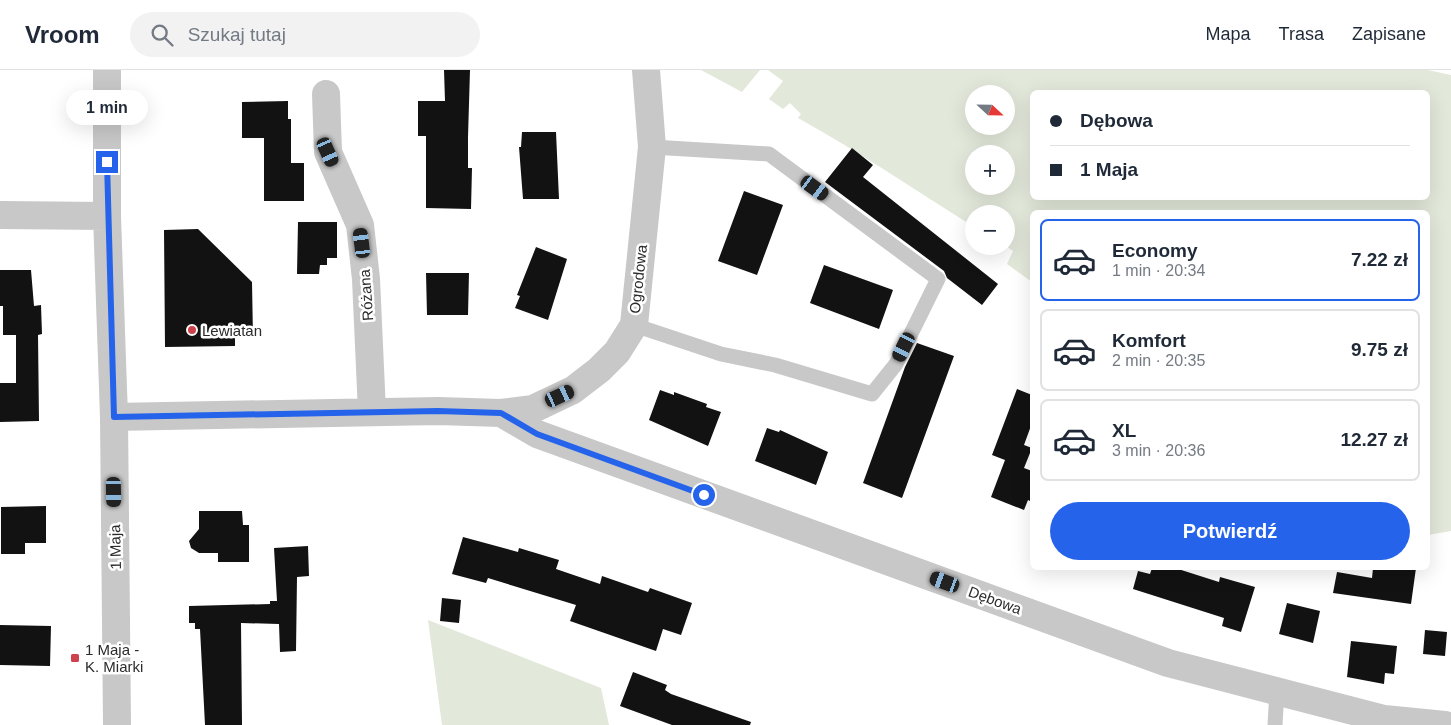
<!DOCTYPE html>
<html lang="pl">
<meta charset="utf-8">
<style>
body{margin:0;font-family:Arial,sans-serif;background:#f2f2f3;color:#1f2937;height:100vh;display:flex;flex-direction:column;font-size:19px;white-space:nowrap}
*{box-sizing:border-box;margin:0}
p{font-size:16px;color:#747a83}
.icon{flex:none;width:28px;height:28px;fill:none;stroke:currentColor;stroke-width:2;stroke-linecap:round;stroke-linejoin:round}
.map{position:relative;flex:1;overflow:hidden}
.side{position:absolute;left:1030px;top:140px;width:400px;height:360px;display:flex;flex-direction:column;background:#fff;border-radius:8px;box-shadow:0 5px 20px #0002}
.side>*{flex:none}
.guide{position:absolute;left:1030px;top:20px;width:400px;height:110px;border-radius:8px;box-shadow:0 5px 20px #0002;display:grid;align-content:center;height:110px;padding:0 20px;background:#fff}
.needle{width:32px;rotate:112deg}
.fabs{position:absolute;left:965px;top:15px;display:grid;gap:10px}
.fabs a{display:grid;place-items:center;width:50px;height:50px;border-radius:50%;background:#fff;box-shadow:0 5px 20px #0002;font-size:25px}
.end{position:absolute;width:22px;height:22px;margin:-11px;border:6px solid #2563eb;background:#fff;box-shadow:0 0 0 2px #fff}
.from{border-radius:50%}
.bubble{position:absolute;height:35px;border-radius:18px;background:#fff;box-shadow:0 5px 20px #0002;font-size:16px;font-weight:800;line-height:35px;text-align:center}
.car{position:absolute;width:15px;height:30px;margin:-15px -8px;border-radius:6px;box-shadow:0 0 4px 1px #0007;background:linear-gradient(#222 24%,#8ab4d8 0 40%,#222 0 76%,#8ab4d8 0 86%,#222 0)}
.guide b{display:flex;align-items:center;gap:18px;height:48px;font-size:19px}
.guide b+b{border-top:1px solid #e0e1e3}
.guide i{width:12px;height:12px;background:#1f2937}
ul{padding:9px 0 0;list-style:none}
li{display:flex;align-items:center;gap:15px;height:82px;margin:0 10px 8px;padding:0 10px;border:2px solid #e0e1e3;border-radius:8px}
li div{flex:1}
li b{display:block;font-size:19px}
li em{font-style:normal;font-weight:800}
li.on{border-color:#2563eb}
li>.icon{width:45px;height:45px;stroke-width:1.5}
.button{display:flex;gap:10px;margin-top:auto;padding:10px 20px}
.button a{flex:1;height:58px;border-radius:30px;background:#2563eb;color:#fff;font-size:20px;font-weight:800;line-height:58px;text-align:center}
header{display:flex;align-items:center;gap:30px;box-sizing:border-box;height:70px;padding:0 25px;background:#fff;border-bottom:1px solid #e0e1e3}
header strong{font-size:24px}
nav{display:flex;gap:28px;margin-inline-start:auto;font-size:18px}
.search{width:350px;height:45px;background:#f2f2f3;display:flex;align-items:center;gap:12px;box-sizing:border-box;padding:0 18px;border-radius:28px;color:#747a83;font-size:19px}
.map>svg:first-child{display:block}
.green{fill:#e2e8da;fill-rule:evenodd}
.building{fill:#121212}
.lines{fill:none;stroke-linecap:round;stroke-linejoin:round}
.service{stroke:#c8c8c8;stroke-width:15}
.minor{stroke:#c8c8c8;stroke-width:28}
.route{stroke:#2563eb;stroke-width:6}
.poi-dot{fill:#ce424d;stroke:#fff;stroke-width:2}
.labels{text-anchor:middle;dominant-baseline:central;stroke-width:5;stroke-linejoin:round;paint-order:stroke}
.street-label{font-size:15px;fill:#2b2b2b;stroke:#fff}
.poi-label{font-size:15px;fill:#2b2b2b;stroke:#fff;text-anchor:start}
</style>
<header>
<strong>Vroom</strong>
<div class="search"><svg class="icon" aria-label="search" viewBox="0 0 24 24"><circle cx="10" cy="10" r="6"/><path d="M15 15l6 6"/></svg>Szukaj tutaj</div>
<nav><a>Mapa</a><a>Trasa</a><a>Zapisane</a></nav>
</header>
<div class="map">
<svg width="1451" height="655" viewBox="0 0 1451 655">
<rect width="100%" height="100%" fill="#fff"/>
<path class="green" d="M701,0h59l-18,22z
M768,0h660l23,5v456l-23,4v-323h-396v70l-25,-18 6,-13 -7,-5v-32h-32v13c-59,-37 -116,-76 -176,-109l3,-4 -11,-11 -7,6 -14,-10 14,-18zM1032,22h396v106h-396zM974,24h32v32h-32zM974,84h32v32h-32z
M428,550l173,68 8,37h-167z"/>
<path class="building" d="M444,0h26l-2,67v31h4l-1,41 -45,-1v-72h-8v-35h27z
M288,31v18h3v44h13v38h-40v-63h-22v-36z
M522,62h34l3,67h-36l-4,-52h2z
M852,78l21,17 -10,12 135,107 -16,21 -35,-27 -3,-7 -119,-89z
M744,121l39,14 -26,70 -39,-14z
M298,152h39v36h-10v7h-7l-1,9h-22z
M198,159l54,53 1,56h-18v8l-70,1 -1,-117z
M536,177l31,12 -19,61 -33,-12 5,-12 -3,-1z
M824,195l69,25 -14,39 -69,-26z
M0,200h31l3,36 7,-1 1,29 -4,1 1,86 -39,1v-39h16v-48h-13v-29h-3z
M426,203h43l-1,42h-41z
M917,273l37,13 -52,142 -39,-15 42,-116z
M1017,319l15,6v28l-8,22 8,3 -8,20 8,3v31l-4,-2 -4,10 -33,-13 14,-37 -13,-5z
M660,320l14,5v-3l33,12 -1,3 15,5 -13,34 -59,-26z
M767,358l12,4 1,-2 48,22 -12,33 -61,-24z
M46,436v37h-21v11h-24v-47z
M199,441h43l1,14h6v37h-31v-9h-19l-8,-5 -2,-7 10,-12z
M463,467l55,15 1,-4 40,12 -3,9 44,15 2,-8 46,16 2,-4 42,15 -11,32 -18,-6 -7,22 -86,-30 6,-16 -88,-27 -2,5 -34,-9z
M308,476l1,30 -12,1 -1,74 -16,1 -1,-28 -38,-1 1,102h-37l-5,-96h-5v-6h-6v-17l81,-2v-3h7l-3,-53z
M1152,498h23l44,14 1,-5 35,10 -14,45 -19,-6 2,-8 -91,-29 5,-18 12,3z
M1373,498h43l-5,36 -78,-11 4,-21 35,6z
M442,528l19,2 -2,23 -19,-2z
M1287,533l33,8 -7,32 -34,-9z
M0,555l51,1 -1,40 -50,-1z
M1425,560l22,2 -2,24 -22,-2z
M1351,571l46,5 -3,28 -9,-1 -1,11 -37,-7z
M633,602l34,13 -2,5 6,4 80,28 -1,3h-78l-52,-19z"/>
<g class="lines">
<path class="service" d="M634,255l87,29 54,11 97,29 24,-30 42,-85 -169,-125 -117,-7
M1275,655l2,-34"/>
<path class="minor" d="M107,0v146l7,201 3,308
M326,24l2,58 32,73 6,54 6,133
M0,145l107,1
M501,343l36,21 631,229 216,56 61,6
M114,347l324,-6 63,2 32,-4 40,-19 26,-20 18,-18 17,-27 18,-178 -6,-77"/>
</g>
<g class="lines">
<path class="route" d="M107,92l7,255 324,-6 63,2 36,21 167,61"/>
</g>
<g class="poi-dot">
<circle cx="192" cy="260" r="5"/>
<rect x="70" y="583" width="10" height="10" rx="2.5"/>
</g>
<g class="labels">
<g class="street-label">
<text transform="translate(638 209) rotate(-84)">Ogrodowa</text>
<text transform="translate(366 225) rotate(-94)">Różana</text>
<text transform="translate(115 477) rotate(-91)">1 Maja</text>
<text transform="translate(995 530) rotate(20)">Dębowa</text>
</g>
<g class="poi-label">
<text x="202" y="260">Lewiatan</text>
<text x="85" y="579">1 Maja -<tspan x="85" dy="17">K. Miarki</tspan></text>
</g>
</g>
</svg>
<div class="fabs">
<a><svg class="needle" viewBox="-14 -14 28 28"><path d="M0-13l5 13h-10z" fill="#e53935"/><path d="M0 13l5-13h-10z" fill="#747a83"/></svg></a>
<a>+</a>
<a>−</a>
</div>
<i class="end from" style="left:704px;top:425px"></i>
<i class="end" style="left:107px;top:92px"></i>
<div class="bubble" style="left:66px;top:20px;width:82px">1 min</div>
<i class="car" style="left:328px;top:82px;rotate:156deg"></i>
<i class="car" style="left:815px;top:118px;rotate:126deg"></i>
<i class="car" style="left:362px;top:173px;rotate:353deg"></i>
<i class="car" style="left:904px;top:277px;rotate:206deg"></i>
<i class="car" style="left:560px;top:326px;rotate:65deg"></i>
<i class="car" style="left:114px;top:422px;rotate:179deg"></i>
<i class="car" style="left:945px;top:512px;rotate:290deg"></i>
<div class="guide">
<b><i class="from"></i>Dębowa</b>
<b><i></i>1 Maja</b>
</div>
<section class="side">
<ul>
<li class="on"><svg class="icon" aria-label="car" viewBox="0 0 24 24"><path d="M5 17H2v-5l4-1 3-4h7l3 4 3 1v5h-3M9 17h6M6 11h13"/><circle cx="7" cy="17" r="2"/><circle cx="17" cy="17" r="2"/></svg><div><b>Economy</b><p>1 min · 20:34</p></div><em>7.22 zł</em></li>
<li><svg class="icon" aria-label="car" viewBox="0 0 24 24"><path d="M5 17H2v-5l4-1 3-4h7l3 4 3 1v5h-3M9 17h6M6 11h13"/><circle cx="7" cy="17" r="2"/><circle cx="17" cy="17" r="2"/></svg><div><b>Komfort</b><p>2 min · 20:35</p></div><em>9.75 zł</em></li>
<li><svg class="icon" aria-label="car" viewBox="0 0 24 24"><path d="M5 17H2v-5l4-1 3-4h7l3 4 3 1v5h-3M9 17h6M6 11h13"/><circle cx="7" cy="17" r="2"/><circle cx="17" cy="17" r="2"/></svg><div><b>XL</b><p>3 min · 20:36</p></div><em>12.27 zł</em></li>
</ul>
<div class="button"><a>Potwierdź</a></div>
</section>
</div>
